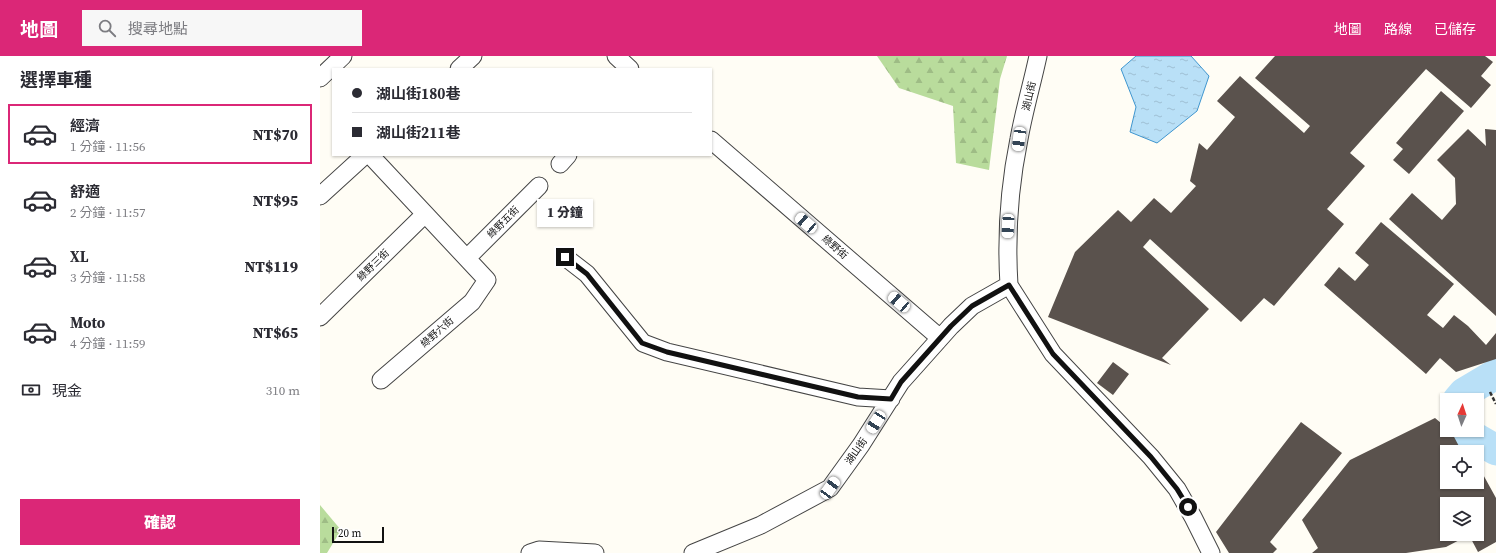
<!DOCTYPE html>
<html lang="zh-TW">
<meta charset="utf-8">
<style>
body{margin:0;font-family:"Source Serif 4","Noto Sans TC",serif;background:#f7f7f7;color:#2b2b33;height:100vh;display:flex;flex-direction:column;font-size:15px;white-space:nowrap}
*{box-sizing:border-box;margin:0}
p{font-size:13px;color:#7c7c81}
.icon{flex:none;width:22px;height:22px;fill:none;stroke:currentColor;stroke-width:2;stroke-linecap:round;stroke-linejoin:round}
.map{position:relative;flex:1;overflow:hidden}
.sheet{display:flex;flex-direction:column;background:#fff;width:320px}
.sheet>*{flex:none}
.guide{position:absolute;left:12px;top:12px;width:380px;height:88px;border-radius:0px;box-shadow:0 1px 3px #0004;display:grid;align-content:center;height:88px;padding:0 20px;background:#fff}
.needle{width:26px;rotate:3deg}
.fabs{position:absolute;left:1120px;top:337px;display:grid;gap:8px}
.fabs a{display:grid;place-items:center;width:44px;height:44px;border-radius:0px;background:#fff;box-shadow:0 1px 3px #0004;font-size:20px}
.scale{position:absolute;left:12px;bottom:10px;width:52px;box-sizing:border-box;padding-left:4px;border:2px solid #111;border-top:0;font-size:11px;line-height:14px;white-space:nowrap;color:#111;-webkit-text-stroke:3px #fff;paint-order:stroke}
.end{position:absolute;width:18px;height:18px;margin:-9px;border:5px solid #111;background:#fff;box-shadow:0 0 0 2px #fff}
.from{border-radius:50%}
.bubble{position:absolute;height:28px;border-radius:0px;background:#fff;box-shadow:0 1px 3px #0004;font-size:13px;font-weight:800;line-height:28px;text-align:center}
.car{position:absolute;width:12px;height:24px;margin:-12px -6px;border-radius:5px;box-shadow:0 0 3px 1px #0007;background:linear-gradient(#fff 24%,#345 0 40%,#fff 0 76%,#345 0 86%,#fff 0)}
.guide b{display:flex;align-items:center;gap:14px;height:38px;font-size:15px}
.guide b+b{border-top:1px solid #e1e1e2}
.guide i{width:10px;height:10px;background:#2b2b33}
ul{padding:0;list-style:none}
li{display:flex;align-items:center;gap:12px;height:60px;margin:0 8px 6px;padding:0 12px;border:2px solid transparent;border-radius:0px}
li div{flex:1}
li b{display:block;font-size:15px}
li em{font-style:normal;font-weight:800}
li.active{border-color:#db2777}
li>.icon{width:36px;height:36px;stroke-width:1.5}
h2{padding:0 20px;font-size:18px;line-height:48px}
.pay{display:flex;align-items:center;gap:10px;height:44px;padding:0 20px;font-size:15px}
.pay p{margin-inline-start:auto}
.button{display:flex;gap:8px;margin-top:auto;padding:8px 20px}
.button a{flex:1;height:46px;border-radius:0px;background:#db2777;color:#fff;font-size:16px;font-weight:800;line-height:46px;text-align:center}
header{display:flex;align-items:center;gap:24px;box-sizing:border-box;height:56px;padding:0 20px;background:#db2777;color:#fff}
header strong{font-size:19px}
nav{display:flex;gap:22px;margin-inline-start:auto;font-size:14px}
.search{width:280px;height:36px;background:#f7f7f7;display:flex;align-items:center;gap:10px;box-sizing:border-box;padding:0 14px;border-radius:0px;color:#7c7c81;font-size:15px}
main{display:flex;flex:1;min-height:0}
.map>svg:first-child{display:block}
.forest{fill:url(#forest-firs)}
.water{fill:url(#water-ripples);stroke:#3f96cf}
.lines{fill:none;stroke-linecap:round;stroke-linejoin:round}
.river{stroke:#b9e0f7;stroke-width:31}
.building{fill:#5a524d;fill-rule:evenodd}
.minor-casing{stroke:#444;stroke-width:19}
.path{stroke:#333;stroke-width:2.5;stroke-dasharray:4 2;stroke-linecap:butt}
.minor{stroke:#fff;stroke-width:17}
.route{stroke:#111;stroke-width:5}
.labels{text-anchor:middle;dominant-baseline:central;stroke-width:4;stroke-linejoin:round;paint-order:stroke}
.street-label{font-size:10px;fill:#111;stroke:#fff}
</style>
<header>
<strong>地圖</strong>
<div class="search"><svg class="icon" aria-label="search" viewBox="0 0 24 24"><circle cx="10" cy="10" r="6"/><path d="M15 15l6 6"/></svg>搜尋地點</div>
<nav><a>地圖</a><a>路線</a><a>已儲存</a></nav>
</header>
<main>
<section class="sheet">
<h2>選擇車種</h2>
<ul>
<li class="active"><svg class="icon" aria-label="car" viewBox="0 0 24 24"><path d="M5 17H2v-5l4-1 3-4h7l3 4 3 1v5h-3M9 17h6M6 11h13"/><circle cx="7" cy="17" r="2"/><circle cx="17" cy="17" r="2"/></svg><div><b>經濟</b><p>1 分鐘 · 11:56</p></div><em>NT$70</em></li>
<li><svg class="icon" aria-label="car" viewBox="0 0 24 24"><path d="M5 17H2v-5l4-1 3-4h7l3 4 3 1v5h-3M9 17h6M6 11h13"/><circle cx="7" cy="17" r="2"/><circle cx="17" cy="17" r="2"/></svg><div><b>舒適</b><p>2 分鐘 · 11:57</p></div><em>NT$95</em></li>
<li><svg class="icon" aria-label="car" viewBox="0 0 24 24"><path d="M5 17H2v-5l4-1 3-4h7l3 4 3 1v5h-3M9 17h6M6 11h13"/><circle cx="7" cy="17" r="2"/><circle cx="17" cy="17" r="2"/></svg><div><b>XL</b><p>3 分鐘 · 11:58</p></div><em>NT$119</em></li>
<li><svg class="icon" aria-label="car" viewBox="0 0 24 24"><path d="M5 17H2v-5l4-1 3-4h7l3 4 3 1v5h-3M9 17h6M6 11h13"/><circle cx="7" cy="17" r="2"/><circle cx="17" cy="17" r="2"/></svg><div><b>Moto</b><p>4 分鐘 · 11:59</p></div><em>NT$65</em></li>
</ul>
<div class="pay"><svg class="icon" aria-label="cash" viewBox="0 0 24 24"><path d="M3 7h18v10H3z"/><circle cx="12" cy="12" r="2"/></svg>現金<p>310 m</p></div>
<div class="button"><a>確認</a></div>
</section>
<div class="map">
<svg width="1176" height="497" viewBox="0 0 1176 497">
<defs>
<pattern id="forest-firs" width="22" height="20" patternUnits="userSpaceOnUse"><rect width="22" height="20" fill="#b9dc9c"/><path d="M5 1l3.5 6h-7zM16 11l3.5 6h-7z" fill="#9ebc85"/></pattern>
<pattern id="water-ripples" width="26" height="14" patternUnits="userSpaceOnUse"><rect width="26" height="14" fill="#b9e0f7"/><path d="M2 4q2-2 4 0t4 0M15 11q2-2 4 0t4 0" fill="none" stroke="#9ebfd3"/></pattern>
</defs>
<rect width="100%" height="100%" fill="#fffdf5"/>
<path class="forest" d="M557,0h130l-7,23 -11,91 -33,-7 -3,-57 -54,-18z
M0,449l21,25 -14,23h-7z"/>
<path class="water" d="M816,0h55l18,20 -12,35 -40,32 -27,-11 6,-25 -15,-38z"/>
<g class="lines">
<path class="river" d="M1138,344l6,-7 32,-19
M1146,374l1,3 29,17"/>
</g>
<path class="building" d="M955,0h210l8,6 -12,14 10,9 -20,23 -45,-39 -76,84 15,13 -38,43 17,15 -70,82 -10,-8 -23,24 -91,-83 -7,8 66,62 -47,49 9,7 -123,-48 27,-65 43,-42 13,12 23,-24 17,15 25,-27 -6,-5 9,-38 8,7 28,-33 -18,-16 23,-25 64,57 6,-7 -55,-48z
M1121,35l23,20 -55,63 -16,-14 10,-11 -7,-6z
M1148,73l18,17 -1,-17 11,1v186l-107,-97 23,-26 30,27 14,-16 -1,-26 -18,-18z
M1061,166l73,62 -27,31 16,13 11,-13 14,11 18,19 10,-12v26l-40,13 -16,-14 -14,16 -102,-89 15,-18 16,14 14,-16 -14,-12z
M793,306l16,12 -16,21 -16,-12z
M1115,362l12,10v2l5,3 10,19h-15v30h30v-11l3,-2 16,29v44l-18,10 -9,-17 -23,12 -40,6h-94l6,-5 -16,-28 48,-60zM1127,448h30v30h-30z
M981,366l41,31 -72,89 7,7 -4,4h-44l-13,-21z"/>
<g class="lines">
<g class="minor-casing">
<path id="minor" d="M296,0l14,13
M139,13l14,-13
M0,22l23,-22
M391,84l229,198
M50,99l117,125 -15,22 -91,78
M240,108l8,-9
M0,140l45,-41
M245,201l22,17 56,69 24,9 191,45 33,2
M147,202l72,-72
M689,229l44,69 98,103 26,32 16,28 18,36
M0,261l105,-103
M210,497l9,-3 56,3
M373,497l68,-28 69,-37 31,-43 40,-63 50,-56 21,-20 37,-21c-3,-48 0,-97 10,-146 5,-28 13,-55 19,-83"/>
</g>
<path class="path" d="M1170,336l6,12"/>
<use href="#minor" class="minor"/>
</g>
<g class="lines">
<path class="route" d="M245,201l22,17 55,69 25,9 191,45 33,2 10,-17 50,-56 21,-20 37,-21 44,69 98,103 26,32 11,18"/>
</g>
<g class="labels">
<g class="street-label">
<text transform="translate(709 40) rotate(-77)">湖山街</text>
<text transform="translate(183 166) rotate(-45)">綠野五街</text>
<text transform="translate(515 191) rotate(41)">綠野街</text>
<text transform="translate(53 209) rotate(-44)">綠野三街</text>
<text transform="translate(117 276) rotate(-41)">綠野六街</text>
<text transform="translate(536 395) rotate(-55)">湖山街</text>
</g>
</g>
</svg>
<div class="fabs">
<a><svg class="needle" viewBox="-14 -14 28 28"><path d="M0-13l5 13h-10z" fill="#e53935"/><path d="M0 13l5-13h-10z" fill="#7c7c81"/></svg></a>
<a><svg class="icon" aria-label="locate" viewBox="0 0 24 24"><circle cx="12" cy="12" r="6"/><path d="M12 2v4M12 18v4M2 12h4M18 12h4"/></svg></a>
<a><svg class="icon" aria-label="layers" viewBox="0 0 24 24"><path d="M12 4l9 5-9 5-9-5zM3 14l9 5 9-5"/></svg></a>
</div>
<div class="scale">20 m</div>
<i class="end from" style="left:868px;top:451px"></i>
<i class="end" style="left:245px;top:201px"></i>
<div class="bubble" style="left:217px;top:143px;width:56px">1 分鐘</div>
<i class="car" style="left:699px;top:83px;rotate:188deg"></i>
<i class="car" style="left:486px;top:167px;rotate:311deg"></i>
<i class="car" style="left:688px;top:170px;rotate:183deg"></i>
<i class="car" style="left:579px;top:246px;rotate:311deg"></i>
<i class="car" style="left:556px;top:366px;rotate:213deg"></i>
<i class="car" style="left:510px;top:432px;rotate:36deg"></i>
<div class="guide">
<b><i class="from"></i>湖山街180巷</b>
<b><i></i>湖山街211巷</b>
</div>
</div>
</main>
